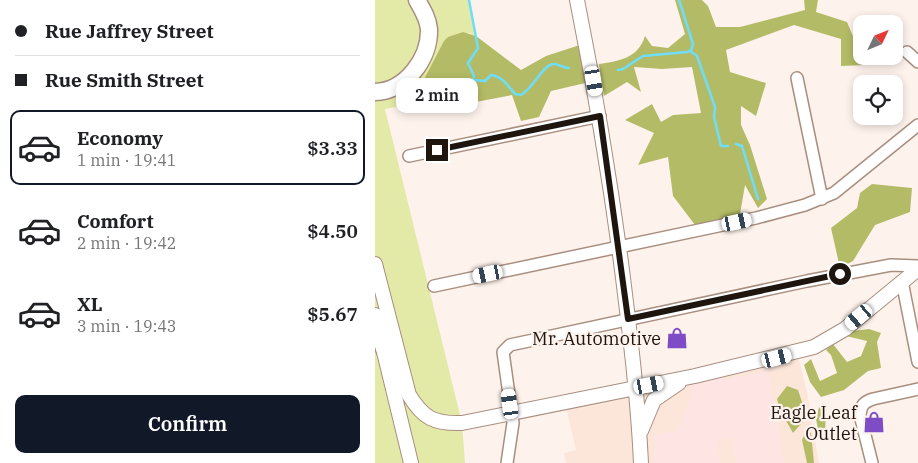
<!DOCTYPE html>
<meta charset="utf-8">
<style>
body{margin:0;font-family:"IBM Plex Serif",serif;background:#f2f2f2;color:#202124;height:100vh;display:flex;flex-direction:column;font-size:19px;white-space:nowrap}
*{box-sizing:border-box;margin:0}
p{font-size:16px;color:#757577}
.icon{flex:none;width:28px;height:28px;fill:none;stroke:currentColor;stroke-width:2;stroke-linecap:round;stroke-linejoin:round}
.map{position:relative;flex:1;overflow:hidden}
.details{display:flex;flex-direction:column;background:#fff;width:375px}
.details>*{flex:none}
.top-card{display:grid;align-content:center;height:110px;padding:0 15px;background:#fff}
.needle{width:32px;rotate:47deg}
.controls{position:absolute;left:478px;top:15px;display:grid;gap:10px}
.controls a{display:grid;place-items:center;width:50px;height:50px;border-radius:10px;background:#fff;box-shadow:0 2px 8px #0003;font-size:25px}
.end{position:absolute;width:22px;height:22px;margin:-11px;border:6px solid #1f150f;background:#fff;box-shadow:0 0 0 2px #fff}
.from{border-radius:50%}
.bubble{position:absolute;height:35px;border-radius:10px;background:#fff;box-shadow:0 2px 8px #0003;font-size:16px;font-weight:600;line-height:35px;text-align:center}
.car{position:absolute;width:15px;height:30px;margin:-15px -8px;border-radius:6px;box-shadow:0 0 4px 1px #0007;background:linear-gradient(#fff 24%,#345 0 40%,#fff 0 76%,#345 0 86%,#fff 0)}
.top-card b{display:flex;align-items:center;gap:18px;height:48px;font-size:19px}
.top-card b+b{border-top:1px solid #e0e0e0}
.top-card i{width:12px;height:12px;background:#202124}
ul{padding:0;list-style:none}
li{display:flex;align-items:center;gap:15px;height:75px;margin:0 10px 8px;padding:0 5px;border:2px solid transparent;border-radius:10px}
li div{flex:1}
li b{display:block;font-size:19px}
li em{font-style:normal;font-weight:600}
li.current{border-color:#111827}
li>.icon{width:45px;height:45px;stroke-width:1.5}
.button{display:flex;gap:10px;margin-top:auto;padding:10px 15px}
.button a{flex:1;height:58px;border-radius:10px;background:#111827;color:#fff;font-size:20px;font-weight:600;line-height:58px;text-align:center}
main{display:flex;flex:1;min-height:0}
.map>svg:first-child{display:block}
.built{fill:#fce6da}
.industrial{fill:#ffe4e4}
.green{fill:#e3eaa8}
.forest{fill:#b4bb66}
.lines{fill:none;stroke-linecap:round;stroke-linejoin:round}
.stream{stroke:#6edefb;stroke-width:2.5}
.minor-casing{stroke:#a88e7f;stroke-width:14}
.major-casing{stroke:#a88e7f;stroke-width:16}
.highway-casing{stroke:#a88e7f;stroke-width:19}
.minor{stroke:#fff;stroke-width:11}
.major{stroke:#fff;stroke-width:14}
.highway{stroke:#fff;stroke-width:16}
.route{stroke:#1f150f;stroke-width:6}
.labels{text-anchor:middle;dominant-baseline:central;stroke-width:4.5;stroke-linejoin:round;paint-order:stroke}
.poi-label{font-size:18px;fill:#1f150f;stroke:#fef3ec;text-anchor:end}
</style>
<main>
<section class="details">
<div class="top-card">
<b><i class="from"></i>Rue Jaffrey Street</b>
<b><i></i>Rue Smith Street</b>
</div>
<ul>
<li class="current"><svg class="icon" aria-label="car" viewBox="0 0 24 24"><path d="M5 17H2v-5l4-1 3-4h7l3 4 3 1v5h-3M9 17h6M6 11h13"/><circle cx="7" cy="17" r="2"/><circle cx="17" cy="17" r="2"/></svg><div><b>Economy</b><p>1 min · 19:41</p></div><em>$3.33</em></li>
<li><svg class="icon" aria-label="car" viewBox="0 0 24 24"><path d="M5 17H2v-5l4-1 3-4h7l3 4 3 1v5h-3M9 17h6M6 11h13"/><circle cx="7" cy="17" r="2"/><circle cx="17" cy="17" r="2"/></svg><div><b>Comfort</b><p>2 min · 19:42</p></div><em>$4.50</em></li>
<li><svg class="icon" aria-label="car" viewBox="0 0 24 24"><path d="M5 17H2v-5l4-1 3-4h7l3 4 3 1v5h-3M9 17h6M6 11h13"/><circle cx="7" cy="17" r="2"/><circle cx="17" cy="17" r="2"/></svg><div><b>XL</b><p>3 min · 19:43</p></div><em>$5.67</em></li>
</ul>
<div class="button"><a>Confirm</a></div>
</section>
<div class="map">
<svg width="543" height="463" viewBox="0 0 543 463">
<rect width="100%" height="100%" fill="#fef3ec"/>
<path class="built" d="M422,353l10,38 12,72h-253l-2,-10 12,-3 -11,-47z"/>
<path class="industrial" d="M393,371l16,92h-48l-4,-25 -15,2 3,23h-66v-29l23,-3 15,-36 -1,-11 33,-9 1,5z"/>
<path class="green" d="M0,0h94l7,36 -6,-3 -22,4 -37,67 -26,5 77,314 3,40h-90z"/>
<path class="forest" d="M300,0h27l6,6 8,21h24l65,-17 -1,-10h14l-2,12 31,10 18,43 -24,1v-27l-47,-14 -68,25 4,22 36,11 -10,33 -15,-10v19l9,20 17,54 -9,9 -13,-23 -5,29 -45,11 -22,-29 -5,-39 -30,8 16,-32 -29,-13 27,-16 9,18 12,-7 28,-2 -9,-46 -30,2 -28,-2 7,25 -14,-10 -23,14 -5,-32c21,-3 39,-6 46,-28l7,10 16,2 17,-14z
M88,32l13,4 45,34 25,-14 40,-13 8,38 -43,10 -12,26 -18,4 -9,-26 -52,10 -29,-5 -20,4 33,-63 4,-4z
M497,184l40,4 -2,24 -35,13 -22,36 -13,7 -9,-40 26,-20 3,-15z
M494,329l12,4 -4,9 4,26 -13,3 -24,19 -23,7 -11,-15 -6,-17 7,-6 9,22 17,-8 -6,-18 -5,-5 7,-6 14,18 14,-6 6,-15 -21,-5 7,-5z
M412,386l11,4 9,27 -14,16 -13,-23 -3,-11z
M451,405l-1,34h-5l-4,-20 3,-12z
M431,431l5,2 3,30h-7l-5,-23z"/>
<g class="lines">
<path class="stream" d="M94,0l9,48 -10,15 6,13 -1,4
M315,51l7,5 18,51 -1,10 7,29h7
M243,70l5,-1 20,-13 44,-4 4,-2 2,-6 -14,-44
M51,93l15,4 20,-13 12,-4 12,1 6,-6c11,1 17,11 24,19l6,1c12,-6 22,-31 33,-31 5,0 9,4 15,4
M361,144l6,2 16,53"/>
<g class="minor-casing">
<path id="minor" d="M532,52l11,10
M422,78l25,121
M34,156l191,-40
M527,281l16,81
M59,286l322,-68 49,-13 29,-12 84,-68
M132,463l6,-40 -10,-71 7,-7 297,-64 84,-16 27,1
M497,463l-12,-48c1,-10 4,-13 13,-16l45,-10"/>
</g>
<g class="major-casing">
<path id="major" d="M202,0c18,90 33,179 45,270 8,64 16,128 19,193
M0,264l34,131c14,23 25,29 53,28l233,-47 119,-29 31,-18 73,-60
M0,315l36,148
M266,431l13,-31 25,-17"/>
</g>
<g class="highway-casing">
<path id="highway" d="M0,92c31,-1 55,-34 54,-63 -1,-11 -7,-20 -12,-29
M0,323l10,28"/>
</g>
<use href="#minor" class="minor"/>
<use href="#major" class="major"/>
<use href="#highway" class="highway"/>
</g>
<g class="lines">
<path class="route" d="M62,150l163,-34 28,203 212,-45"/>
</g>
<defs>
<g id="shop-bare" transform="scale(1.725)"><path d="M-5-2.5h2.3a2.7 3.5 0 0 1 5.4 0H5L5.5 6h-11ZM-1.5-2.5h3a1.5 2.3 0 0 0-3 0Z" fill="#7e4cc4" stroke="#fef3ec" stroke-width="2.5" paint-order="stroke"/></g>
</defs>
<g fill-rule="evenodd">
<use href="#shop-bare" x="302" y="338"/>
<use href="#shop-bare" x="499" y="422"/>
</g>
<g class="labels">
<g class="poi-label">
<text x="286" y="338">Mr. Automotive</text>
<text x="482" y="412">Eagle Leaf<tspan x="482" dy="21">Outlet</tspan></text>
</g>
</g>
</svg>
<div class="controls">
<a><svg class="needle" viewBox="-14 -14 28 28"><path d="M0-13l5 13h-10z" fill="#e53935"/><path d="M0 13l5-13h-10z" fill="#757577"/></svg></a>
<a><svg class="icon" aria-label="locate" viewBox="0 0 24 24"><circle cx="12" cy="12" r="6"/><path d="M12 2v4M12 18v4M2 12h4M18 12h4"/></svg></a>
</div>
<i class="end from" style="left:465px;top:274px"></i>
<i class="end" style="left:62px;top:150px"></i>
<div class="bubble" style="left:21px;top:78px;width:82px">2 min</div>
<i class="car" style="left:219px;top:81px;rotate:170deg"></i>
<i class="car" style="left:362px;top:222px;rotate:78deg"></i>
<i class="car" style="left:113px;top:274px;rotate:258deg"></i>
<i class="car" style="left:484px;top:317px;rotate:230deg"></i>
<i class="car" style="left:402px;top:358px;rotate:76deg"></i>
<i class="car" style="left:274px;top:385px;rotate:79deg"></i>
<i class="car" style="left:135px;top:404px;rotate:352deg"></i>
</div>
</main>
